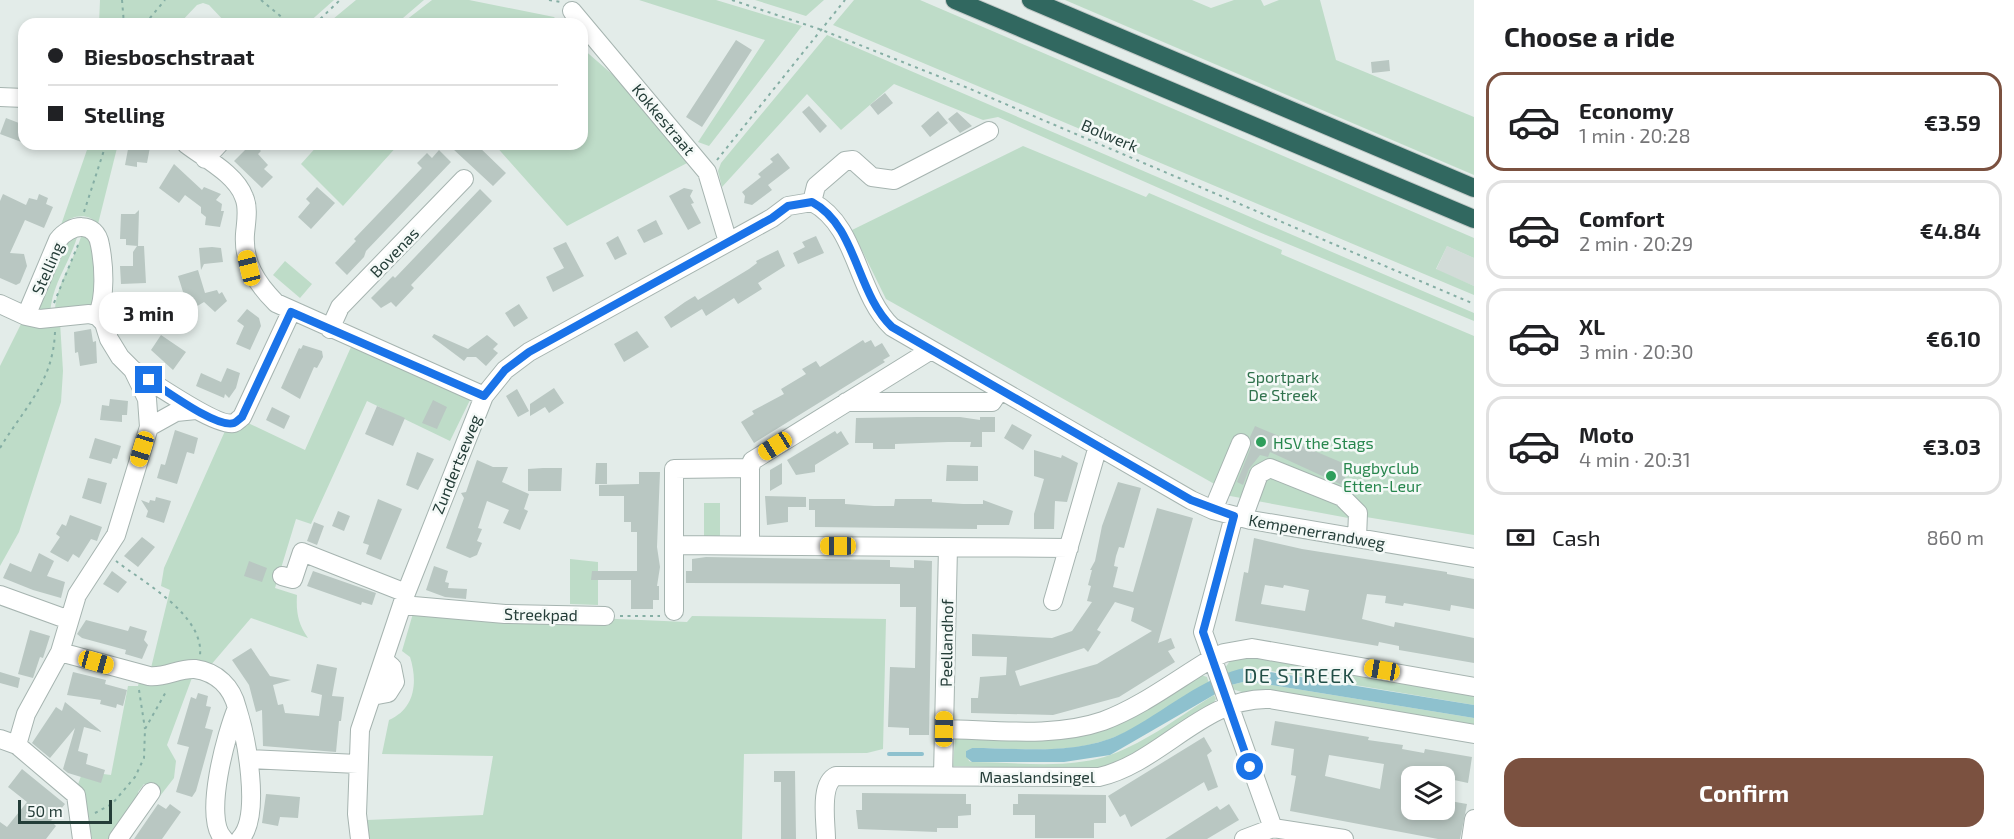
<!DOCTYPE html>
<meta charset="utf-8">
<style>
body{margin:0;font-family:"Exo 2",sans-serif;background:#f6f6f6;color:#202124;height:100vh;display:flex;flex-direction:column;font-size:22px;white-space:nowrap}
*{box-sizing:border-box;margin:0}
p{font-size:20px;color:#757577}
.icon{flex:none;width:33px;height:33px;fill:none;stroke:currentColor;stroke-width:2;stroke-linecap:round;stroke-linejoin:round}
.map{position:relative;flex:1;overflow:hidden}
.panel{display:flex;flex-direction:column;background:#fff;width:540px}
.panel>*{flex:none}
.hud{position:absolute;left:18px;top:18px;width:570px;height:132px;border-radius:18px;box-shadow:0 3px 9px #0003;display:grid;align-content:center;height:132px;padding:0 30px;background:#fff}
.buttons{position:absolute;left:1401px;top:766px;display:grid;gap:12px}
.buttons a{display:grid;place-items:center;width:54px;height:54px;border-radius:12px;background:#fff;box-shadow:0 3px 9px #0003;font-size:30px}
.scale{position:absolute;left:18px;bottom:15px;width:94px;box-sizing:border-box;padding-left:6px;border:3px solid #243d38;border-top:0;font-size:16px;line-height:21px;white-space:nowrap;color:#243d38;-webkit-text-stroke:4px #f4f9f7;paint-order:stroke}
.end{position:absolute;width:27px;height:27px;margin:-14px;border:8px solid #1a73e8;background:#fff;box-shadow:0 0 0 3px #fff}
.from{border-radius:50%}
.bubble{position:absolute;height:42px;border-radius:18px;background:#fff;box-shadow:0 3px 9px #0003;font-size:20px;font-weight:700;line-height:42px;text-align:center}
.car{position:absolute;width:18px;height:36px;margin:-18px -9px;border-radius:8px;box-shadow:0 0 4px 2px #0007;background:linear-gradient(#f5c518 24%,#345 0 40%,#f5c518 0 76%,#345 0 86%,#f5c518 0)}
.hud b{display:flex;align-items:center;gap:21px;height:57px;font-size:22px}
.hud b+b{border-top:2px solid #e0e0e0}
.hud i{width:15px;height:15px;background:#202124}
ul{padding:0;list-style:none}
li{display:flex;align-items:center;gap:18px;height:99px;margin:0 12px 9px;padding:0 18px;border:3px solid #e0e0e0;border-radius:18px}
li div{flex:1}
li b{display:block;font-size:22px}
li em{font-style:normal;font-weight:700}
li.active{border-color:#7b5140}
li>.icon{width:54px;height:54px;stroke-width:1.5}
h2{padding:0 30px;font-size:27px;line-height:72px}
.pay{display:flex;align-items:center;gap:15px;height:66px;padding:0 30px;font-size:22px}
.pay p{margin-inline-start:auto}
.button{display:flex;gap:12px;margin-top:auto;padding:12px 30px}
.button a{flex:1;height:69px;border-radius:18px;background:#7b5140;color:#fff;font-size:24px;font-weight:700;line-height:69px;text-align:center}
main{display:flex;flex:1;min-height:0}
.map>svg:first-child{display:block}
.built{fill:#d2dcd8}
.green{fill:#bedcc8}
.water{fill:#8ec1ce}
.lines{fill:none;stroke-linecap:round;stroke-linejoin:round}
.stream{stroke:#8ec1ce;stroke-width:4}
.building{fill:#b9c7c2;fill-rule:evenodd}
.minor-casing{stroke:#a6b4b0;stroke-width:20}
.highway-casing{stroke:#c2c9c7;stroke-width:20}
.path{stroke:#85aea4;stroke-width:2;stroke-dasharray:3 4.5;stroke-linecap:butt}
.minor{stroke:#fff;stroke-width:18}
.highway{stroke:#316860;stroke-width:18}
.route{stroke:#1a73e8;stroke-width:8}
.leisure-dot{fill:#2e9e5b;stroke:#f4f9f7;stroke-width:2}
.labels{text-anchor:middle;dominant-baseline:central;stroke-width:5;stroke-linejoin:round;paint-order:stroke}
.street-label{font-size:16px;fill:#243d38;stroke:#f4f9f7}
.park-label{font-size:16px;fill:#30724d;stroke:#f4f9f7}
.leisure-label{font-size:16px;fill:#27864d;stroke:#f4f9f7;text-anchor:start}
.quarter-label{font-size:20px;letter-spacing:1.5px;fill:#214e46;stroke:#f4f9f7}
</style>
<main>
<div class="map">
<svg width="1474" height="839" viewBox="0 0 1474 839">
<rect width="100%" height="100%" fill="#e3ece9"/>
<path class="built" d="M1447,246l27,12v28l-38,-16z"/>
<path class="green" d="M100,0h234l-27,24h-80l-18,-19 -6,-2 -6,2 -18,19h-80z
M356,0h68l-28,24h-69z
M432,0h37l85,17 6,7h-159z
M639,0h77l86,26 -93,120 -11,-4 67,-102z
M755,0h69l-18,16z
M854,0h66l554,238v20l-27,-12 -11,23 38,17v9l-641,-270z
M1065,0h127l19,8 23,-8h27l3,6 15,-6h41l16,60 138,57v58z
M827,35l647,278v8l-220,-91 -256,-113 -15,3 -89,-36 -53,46 -34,-36 -85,93 -4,-16 3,-8z
M582,48l38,33 69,81 -122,64 -73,-82h88z
M89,144h29l-20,80c-10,-12 -26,-9 -37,1z
M319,144h80l-56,62 -42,-42z
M1023,146l123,51 3,-4 133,57 -1,4 193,82v199l-108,-18 -7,3 -134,-25 -7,-9 -332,-187 -34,-69z
M79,230c-7,31 -27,51 -29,84l-11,-3 -2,-4 25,-67z
M83,230l15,25 -5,5 1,21 5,5 -4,20 -40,7c-1,-27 21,-54 28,-83z
M285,261l27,23 -12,14 -27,-23z
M23,320l37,2 3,49 -2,31 -42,130 -19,34v-200z
M351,347l120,51 -21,43 -83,-40 -56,123 -15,-5 -21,69 22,7c-1,17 1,29 11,43l-57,-20 -41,48 -60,6 20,-82 -9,-4 3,-18 61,-137 16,-1 7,-7 57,27z
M704,503h16v33h-16z
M570,559l28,3v43l-28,-1z
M414,610l273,12 5,-6 194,3 -3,130 -16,4 -123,1 -2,85h-374l-1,-19 116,-5 10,-59 -111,-2 7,-34c26,-11 29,-38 21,-63l-8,-6z
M1245,652l229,38v15l-208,-35 -20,-2 -19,6 -2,-6 5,-7 -1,-5z
M193,675l-26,70 9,16 -2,17 -14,18 -16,-12 -6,8v14l-26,33h-20l-6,-34 -10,-15 5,-14 7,-4 23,3 17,-89h10l2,-8z
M1201,675l6,2 2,6c-37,21 -75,52 -117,61 -38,9 -81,4 -120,4l-6,3 3,10 3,1c44,0 96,8 138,-7 37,-13 71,-40 104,-60l2,4 -4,6 -101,65 -158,-4 2,-28 103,-4z
M1247,681l227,37v13l-232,-35v-4l-10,-3 -1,-4z"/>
<path class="water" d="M1246,668l228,37v13l-227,-37 -16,4 -121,70 -46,7h-92l-6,-5v-6l6,-3c50,0 107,8 153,-16 34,-17 84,-59 121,-64z"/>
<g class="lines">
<path class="stream" d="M889,754h33"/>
</g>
<path class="building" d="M736,40l16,10 -50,77 -16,-10z
M1389,60l1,11 -18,2 -1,-11z
M885,93l8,10 -15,12 -8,-10z
M809,106l18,20 -7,7 -18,-21z
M938,111l10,12 -18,14 -9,-11z
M957,112l15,14 -12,7 -12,-14z
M6,118l18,7v18l-24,-9z
M129,144l21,3 -3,16 -10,-1v5l-12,-2z
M238,144h16l7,7 -3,3 10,11 -4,4 9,8 -11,11 -28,-27 11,-11z
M458,144h18l30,29 -13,13 -40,-37z
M439,150l12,12 -85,89 -2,6 -17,18 -12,-12 21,-22 -2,-2 68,-71 -5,-5 10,-10 5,5z
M778,153l12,15 -22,17 4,5 -20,15 -8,-2 1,-7 -3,-4 19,-15 -3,-3 15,-12 -3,-3z
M174,164l28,26 2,-3 17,7 -5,6 6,4 -1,7h3l-4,16 -15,-2 1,-8 -5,-4v-6l-16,-12 -6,8 -20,-15z
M317,187l18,16 -24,26 -13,-12 12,-14 -4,-4z
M684,188l9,2 -3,6 4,7 -3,1 10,19 -13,7 -19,-34z
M480,189l12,12 -81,84 3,3 -18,19 -5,-5 -10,6 -10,-10 22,-22 2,2z
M3,194l23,11 3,-7 8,2 2,-6 9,4 -2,6 7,3 -9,21 -19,-8 -15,33 14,1 3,12 -7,17 -4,2 -16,-7v-77z
M139,210l-1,36 -12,-1v-6h-6l1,-25h14z
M656,220l7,14 -19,9 -7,-13z
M618,236l9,18 -12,6 -9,-17z
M816,236l8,17 -26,11 -5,-11 12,-6 -3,-5z
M566,242l18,34 -31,16 -7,-15 18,-9 -11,-20z
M137,246h7l2,37 -25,1 -1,-18h13v-14z
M212,247l9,1 2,14 -19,2 -3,6 -2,-22z
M778,250l7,16 -27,17 4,6 -24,15 -4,-6 -28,18 -4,-7 -31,19 -7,-11 21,-15 10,-6 3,4 51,-31 8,-6 -1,-2z
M198,270l7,23 12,-3 2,4 3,-2 5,9 -12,11 -11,-10 -15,9 -11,-35z
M142,302l3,23 -21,3 -3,-24z
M519,304l9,14 -14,9 -9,-14z
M247,309l12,9 2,8 -11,24 -14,-6 8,-18 -7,-5z
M91,329l2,13 3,-1 1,22 -17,3 -2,-14 -3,1 -1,-21z
M637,331l12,16 -25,15 -10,-18z
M434,334l34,15 19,-14 11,9 -5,5 5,4 -12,13 -10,-9h-9l-3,4 -32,-24z
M161,335l25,17 -13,18 -22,-20z
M863,340l2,3 6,-3 4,7 7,-4 8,13 -7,4 2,2 -131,81 -13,-21 13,-8 -2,-3 32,-17 -3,-5 25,-15 -4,-5 14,-8 4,6z
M303,345l19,6 1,6 -6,11 -3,-1 -14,32 -19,-11 18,-40 2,1z
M227,368l13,5 -4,15 -7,10 -4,-4 -1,4 -28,-12 5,-13 20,9z
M554,388l10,15 -15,10 -4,-6 -15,9v-12z
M517,389l12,22 -11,6 -12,-21z
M110,399l18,2 -1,14h-5v7l-22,-2 2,-15 7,1z
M433,400l14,7 -10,22 -15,-6z
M377,406l28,12 -12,28 -28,-12z
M272,407l18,9 -6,13 -18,-9z
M917,417h43l20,3v-3h15v15h-13v15h-12l1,-5h-23l-53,2v5h-22v-6h-18l1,-25z
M1012,424l20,11 -9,15 -19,-12z
M1255,426l95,40 -8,19 -72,-33 -2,5 -8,-2 -11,14 -6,16 -6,-3 14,-35 -1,-10z
M175,430l23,8 -4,16 -7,-2 -10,32 -20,-6 4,-14 4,1z
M835,431l2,3 4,-3 8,13 -34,21v7l-19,3 -9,-15z
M95,438l26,8 -4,13 -4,-1 -2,6 -22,-6z
M1034,450l27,8 1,-3 16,8 -11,39 -12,-1 -1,28h-20v-15l10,-35 -10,-3z
M417,452l17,7 -16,31 -12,-5z
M477,460l16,7h15l-6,15 27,12 -5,15 4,2 -8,19 -17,-7 6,-13 -22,-9 -9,27 4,1 -5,12 5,2 -5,12 -7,3 -24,-10 18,-50 -3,-5 5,-1z
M596,463h11v21h-12z
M782,463v21l-12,7v-21z
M947,465l31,1v15h-32z
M543,468h19l-1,23h-33v-22z
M639,472h21l-3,75 3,20 -3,19h2v14h-6v9h-22v-29h-40l1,-9h45v-39h-6v-10h-7v-26h-25v-11l40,-1z
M88,478l19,5 -6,21 -19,-6z
M1118,482l23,6 -17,60 -5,-1 -3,9 -2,10 4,1 -5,20 20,5 24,-84 36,10 -35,125 13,-5 4,10 -7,3 7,11 -56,35 -66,18 -82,-2v-15h7l2,-21 26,-2 1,-18 -35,-1v-22l80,4 20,-7 20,-29 -5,-1 4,-15 -3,-1 4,-15h-2l5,-9 7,-35zM1115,602l19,6 -3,13 21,10 -55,33 -77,22 -5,-15 69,-23 4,4 13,-20 -4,-2z
M765,496l41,1v10h-18v15l-21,3z
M156,497l15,4 -7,22 -18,-6 2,-6 -7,-11 8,3 1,-3 5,1z
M378,499l24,10 -21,51 -15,-6 3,-9 -6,-2z
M809,499h36v5l29,2h20l1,-7h37v3l31,2h20v-4l30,11 -4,14h-32v4l-162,-2v-17h-6z
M338,511l12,5 -6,15 -12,-5z
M70,515l32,12 -5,14 -6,-2 -12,19 -6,-4 -5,8 -18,-10 10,-15 -4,-3 6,-10 4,2z
M314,522l10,4 -7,19 -10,-4z
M142,537l13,10 -17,20 -14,-11z
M1254,538l48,11 145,23v2l27,5v30l-23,-4 -1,6 -46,-8 -1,3 -18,-3 1,-7 -19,-2 -5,25 32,8 1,-5 79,16v25l-75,-13v-4l-20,-4 -1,4 -143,-25 9,-49 4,1zM1265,585l18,3 1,-3 25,5 -4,21 -44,-7z
M39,553l15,8 -7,15 18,6 -4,16 -28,-8 -30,-12 7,-15 21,9z
M706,557l184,3v7l24,1v-8l18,1 -3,174h-20v-7l-21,-1 2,-60 25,1 1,-61h-16v-23l-214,-1v-12h6v-12z
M249,561l18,7 -5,14 -18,-6z
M434,566l14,5 -3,11 4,1 -1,5 19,1 -1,10 -21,-2 -19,-7z
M112,571l15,11 -9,11 -15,-9z
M313,571l63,22 -4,12 -10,-3 -1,3 -54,-19z
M86,620l42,11 2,-5 17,5 -3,9 4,5 -6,14 -17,-5 1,-4 -44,-12 -5,-4z
M30,630l20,6 -7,22 -3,-1 -7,21 -15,-4z
M251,648l19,28 21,4 -18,5 5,20 5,-1 2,9 34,3 3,-21 -11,-3 6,-28 20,4 -5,28 12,1 -3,24h-2l-3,31 -73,-6 -1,-36 -6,2 -7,-27 -17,-25z
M0,672l20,6 -2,10 -18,-5z
M73,672l33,8 -1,4 22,6 -4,16 -6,-2 -1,4 -16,-4 1,-4 -34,-5z
M198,693l10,3 -2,10 5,1 -6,21 8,2 -17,61 -4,6 -16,-5 13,-45 -12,-3 14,-47 5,2z
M65,702l37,30 -18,-5 -6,24 10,3 -2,10 19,6 -4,13 -33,-10 -5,-4 12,-41 -25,30 -18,-15 24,-36 6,4z
M1275,721l94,16 -1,3 35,5 -1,4 22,4 1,-4 47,8 -4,26 -56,-12 -5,42 37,7v-20l23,4 -7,35h-22l-148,-28 6,-35 -5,-1 3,-26 -23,-4zM1329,755l55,9 -4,25 -55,-13z
M1204,737l8,14 -5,4 11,32 -10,4 -4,-9 -73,45 -6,-13 -5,3 -12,-21z
M22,769l43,35 -14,17 5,5 -10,13h-46v-17l7,5 20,-25 -19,-15z
M774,771h21l1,68h-15v-57h-7z
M862,793l104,1v10h5v11l-13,1v12h-21v4l-79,-3 -2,-19h6z
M266,794l34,3 -2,21 -18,-1 -2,9 -16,-3z
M1018,794l88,1v28h-12v15h-59v-23h-22v-11h5z
M158,804l8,5 4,-5 11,8 -19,27h-28z
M1229,804l10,16 -32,19h-42l52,-33 3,4z"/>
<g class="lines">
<g class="minor-casing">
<path id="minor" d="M572,11l135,161 21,70
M0,97l24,1
M186,144c18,14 50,30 58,53 5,11 2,25 1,37 -2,28 11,49 31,69l208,93
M205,159l14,-15
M812,202c46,24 44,91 80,125l299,173 22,10 38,10 223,38
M0,304l26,12 14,3 49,-5 8,2 7,7 5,16 11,18 13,13 14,29 2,28 -33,108 -39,60 -17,57 -34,62 -9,31
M26,316l32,-76c12,-16 38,-20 42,5 4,20 6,53 -3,71
M330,329l10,-22 124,-128
M133,370c16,10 85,58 101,53 3,-1 5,-4 8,-6l49,-105
M846,402h146l8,-12
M149,427l27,-15 20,-2
M1213,510l28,-67
M1234,516l-31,116 70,196
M1243,518l16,-44 11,-6 72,29 16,16 -1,25
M674,545l395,3
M750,545v-77l2,-7 179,-111
M282,576l11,3 9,-27 104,41
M0,595l69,25
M1053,601l45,-155
M402,605l103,9 100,2
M674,611v-142l76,-1
M60,652l89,24c16,2 30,-8 46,-7 22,3 37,18 42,39
M372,696l16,-3 7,-11 -3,-15 -7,-6
M944,729c51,1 110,9 159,-8 38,-14 73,-41 108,-62l13,-6 28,-5 222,39
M0,739l17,6 59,50 6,44
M250,759l108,5
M943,776l5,-229
M118,839l33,-47
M224,839c-22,-19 3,-108 13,-131 9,28 25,108 3,131
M360,839l-3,-25 3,-84 46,-137 78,-197 21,-26 24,-18 243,-134 16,-12 24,-4 4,-16 29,-25 8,-1 19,17 22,3 95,-49
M826,839c0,-17 -7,-55 10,-63l263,1c62,-14 105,-81 171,-78l204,35
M1244,839l29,-11 71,11
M1471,839l3,-20"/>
</g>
<g class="highway-casing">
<path id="highway" d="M955,0l519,219
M1031,0l443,188"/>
</g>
<path class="path" d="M122,0l2,24
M261,0l29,24
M549,0l12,2
M732,0l90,30 146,58 506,216
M145,24l20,-24
M315,24l25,-24
M717,160l128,-160
M84,212l22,-68
M54,303l24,-58
M0,448c24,-40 53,-65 55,-116
M116,561c27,21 88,54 84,94
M620,616h40
M139,690l6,39
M95,813l17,-9 23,-27 9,-19 1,-29 22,-39"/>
<use href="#minor" class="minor"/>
<use href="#highway" class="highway"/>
</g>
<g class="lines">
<path class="route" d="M149,380c15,9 68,49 85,43 3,-1 5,-4 8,-6l49,-105 193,84 21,-26 24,-18 243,-134 16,-12 24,-4c45,24 44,91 80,125l299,173 43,16 -31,116 47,135"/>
</g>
<g class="leisure-dot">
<circle cx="1261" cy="442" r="6"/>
<circle cx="1331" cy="476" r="6"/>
</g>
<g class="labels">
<g class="street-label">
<text transform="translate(664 119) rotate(50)">Kokkestraat</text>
<text transform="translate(1110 135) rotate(23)">Bolwerk</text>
<text transform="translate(394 252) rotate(-46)">Bovenas</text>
<text transform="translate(47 268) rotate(-66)">Stelling</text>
<text transform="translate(456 464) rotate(-68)">Zundertseweg</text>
<text transform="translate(1317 531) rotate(10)">Kempenerrandweg</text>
<text transform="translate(541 614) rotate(1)">Streekpad</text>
<text transform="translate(946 643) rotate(-89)">Peellandhof</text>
<text x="1037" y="776">Maaslandsingel</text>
</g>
<g class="park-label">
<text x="1283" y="376">Sportpark<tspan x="1283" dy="18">De Streek</tspan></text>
</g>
<g class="leisure-label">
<text x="1273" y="442">HSV the Stags</text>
<text x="1343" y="467">Rugbyclub<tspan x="1343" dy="18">Etten-Leur</tspan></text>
</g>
<g class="quarter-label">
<text x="1300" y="675">DE STREEK</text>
</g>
</g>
</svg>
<div class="buttons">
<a><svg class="icon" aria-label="layers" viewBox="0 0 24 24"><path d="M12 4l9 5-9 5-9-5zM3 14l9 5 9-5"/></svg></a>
</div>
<div class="scale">50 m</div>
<i class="end from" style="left:1250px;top:767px"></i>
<i class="end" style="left:149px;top:380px"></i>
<div class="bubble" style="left:99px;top:292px;width:99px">3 min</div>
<i class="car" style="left:249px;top:268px;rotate:346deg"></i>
<i class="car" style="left:775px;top:446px;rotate:238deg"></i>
<i class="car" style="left:142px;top:449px;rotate:197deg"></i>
<i class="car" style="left:838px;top:546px;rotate:270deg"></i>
<i class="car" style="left:96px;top:662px;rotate:106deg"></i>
<i class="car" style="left:1382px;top:670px;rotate:280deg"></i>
<i class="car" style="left:944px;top:729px;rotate:1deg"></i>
<div class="hud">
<b><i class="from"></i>Biesboschstraat</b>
<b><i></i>Stelling</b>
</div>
</div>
<section class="panel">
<h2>Choose a ride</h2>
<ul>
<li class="active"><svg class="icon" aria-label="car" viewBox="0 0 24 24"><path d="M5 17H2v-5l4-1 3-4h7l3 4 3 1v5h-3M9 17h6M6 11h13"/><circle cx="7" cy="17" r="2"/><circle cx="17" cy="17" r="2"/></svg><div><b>Economy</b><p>1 min · 20:28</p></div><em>€3.59</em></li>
<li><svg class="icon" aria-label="car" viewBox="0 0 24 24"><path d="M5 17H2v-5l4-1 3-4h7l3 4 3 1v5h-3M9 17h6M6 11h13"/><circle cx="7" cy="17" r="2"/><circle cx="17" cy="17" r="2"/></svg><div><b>Comfort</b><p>2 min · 20:29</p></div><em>€4.84</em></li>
<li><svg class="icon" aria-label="car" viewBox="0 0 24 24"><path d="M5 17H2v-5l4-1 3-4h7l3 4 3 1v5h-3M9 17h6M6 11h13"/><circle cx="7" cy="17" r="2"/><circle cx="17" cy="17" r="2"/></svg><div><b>XL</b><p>3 min · 20:30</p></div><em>€6.10</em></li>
<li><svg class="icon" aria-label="car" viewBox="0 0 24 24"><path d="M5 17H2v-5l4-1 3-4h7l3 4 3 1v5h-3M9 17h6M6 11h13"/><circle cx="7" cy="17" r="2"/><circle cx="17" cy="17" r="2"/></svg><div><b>Moto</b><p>4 min · 20:31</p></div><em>€3.03</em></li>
</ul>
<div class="pay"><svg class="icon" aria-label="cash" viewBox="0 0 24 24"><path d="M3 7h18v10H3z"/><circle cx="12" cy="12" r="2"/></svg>Cash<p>860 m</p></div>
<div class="button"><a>Confirm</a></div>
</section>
</main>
